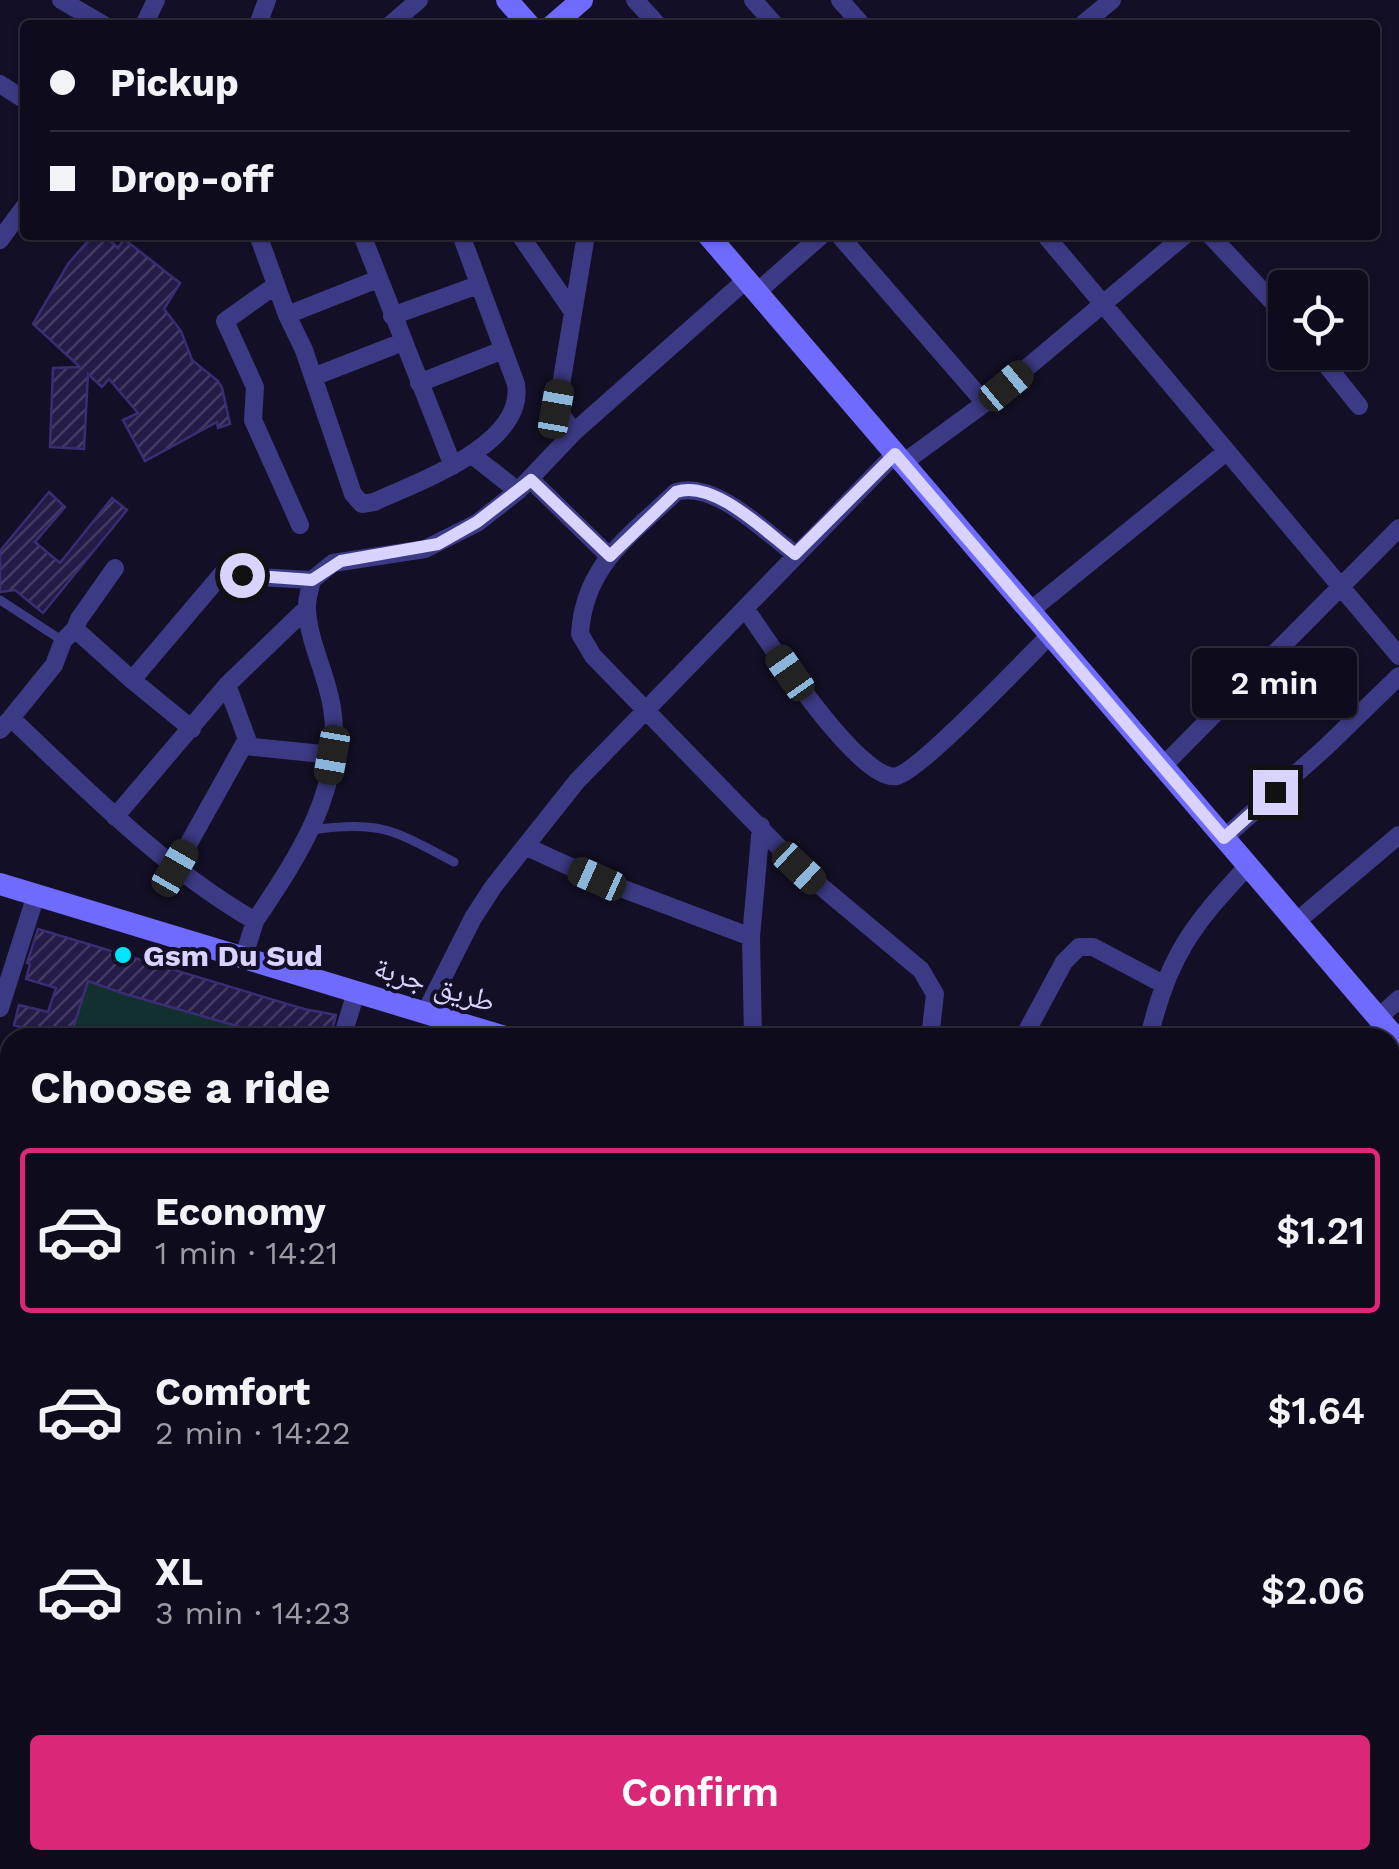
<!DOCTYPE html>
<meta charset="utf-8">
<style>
body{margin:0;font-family:"Work Sans","Noto Naskh Arabic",sans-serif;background:#1c1929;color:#f1f3f6;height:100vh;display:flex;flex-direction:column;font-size:38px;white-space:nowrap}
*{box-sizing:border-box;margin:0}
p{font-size:32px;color:#9b9ba3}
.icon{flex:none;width:55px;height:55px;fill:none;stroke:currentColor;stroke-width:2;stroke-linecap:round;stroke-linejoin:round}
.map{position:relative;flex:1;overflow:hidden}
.side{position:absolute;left:0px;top:1028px;width:1400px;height:842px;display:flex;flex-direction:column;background:#0e0b1c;border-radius:30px 30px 0 0;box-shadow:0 2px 8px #0004,0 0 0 2px #2e2b3b}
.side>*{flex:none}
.banner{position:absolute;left:20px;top:20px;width:1360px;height:220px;border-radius:10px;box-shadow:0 2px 8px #0004,0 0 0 2px #2e2b3b;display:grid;align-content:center;height:220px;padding:0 30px;background:#0e0b1c}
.controls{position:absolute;left:1268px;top:270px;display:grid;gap:20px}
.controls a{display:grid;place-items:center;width:100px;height:100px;border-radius:10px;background:#0e0b1c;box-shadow:0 2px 8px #0004,0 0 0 2px #2e2b3b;font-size:50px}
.end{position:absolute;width:45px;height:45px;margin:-22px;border:12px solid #d9d4ff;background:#111;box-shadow:0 0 0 5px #111}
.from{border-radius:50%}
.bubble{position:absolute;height:70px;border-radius:10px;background:#0e0b1c;box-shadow:0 2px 8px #0004,0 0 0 2px #2e2b3b;font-size:32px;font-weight:600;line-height:70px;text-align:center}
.car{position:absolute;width:30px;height:60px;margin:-30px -15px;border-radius:12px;box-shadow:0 0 8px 2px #0007;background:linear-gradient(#222 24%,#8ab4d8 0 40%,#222 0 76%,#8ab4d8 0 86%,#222 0)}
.banner b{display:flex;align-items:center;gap:35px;height:95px;font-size:38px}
.banner b+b{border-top:2px solid #2e2b3b}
.banner i{width:25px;height:25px;background:#f1f3f6}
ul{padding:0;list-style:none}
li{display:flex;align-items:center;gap:30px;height:165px;margin:0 20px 15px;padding:0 10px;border:5px solid transparent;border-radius:10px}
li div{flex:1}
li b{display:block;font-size:38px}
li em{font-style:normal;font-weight:600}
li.selected{border-color:#db2777}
li>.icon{width:90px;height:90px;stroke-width:1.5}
h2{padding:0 30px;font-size:45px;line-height:120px}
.primary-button{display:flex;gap:20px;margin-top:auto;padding:20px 30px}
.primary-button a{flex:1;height:115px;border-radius:10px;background:#db2777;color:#fff;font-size:40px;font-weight:600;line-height:115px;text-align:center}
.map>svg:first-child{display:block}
.green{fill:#12302f}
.water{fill:url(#water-ripples)}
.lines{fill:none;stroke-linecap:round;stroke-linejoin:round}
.river{stroke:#0c2248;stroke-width:30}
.building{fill:url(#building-hatch);stroke:#3b2d73;stroke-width:2.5}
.path{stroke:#2fb8b0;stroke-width:2.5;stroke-dasharray:5 8;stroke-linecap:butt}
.lane{stroke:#3d3a85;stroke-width:9}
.street{stroke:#3d3a85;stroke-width:18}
.secondary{stroke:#6f6bff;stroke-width:22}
.route{stroke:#d9d4ff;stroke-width:12}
.poi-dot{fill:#00e5ff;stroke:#130f26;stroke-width:4}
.labels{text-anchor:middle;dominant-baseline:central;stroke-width:8;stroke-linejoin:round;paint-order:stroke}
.poi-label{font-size:30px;font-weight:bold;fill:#d9d4ff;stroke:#130f26;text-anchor:start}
.street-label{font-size:30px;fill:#d9d4ff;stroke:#130f26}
</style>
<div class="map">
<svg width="1399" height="1869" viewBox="0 0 1399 1869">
<defs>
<pattern id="water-ripples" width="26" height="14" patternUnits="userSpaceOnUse" patternTransform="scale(2.5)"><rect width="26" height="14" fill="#0c2248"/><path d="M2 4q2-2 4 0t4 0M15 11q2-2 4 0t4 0" fill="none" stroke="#2f4163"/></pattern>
<pattern id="building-hatch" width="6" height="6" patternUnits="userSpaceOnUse" patternTransform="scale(2.5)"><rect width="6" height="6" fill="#241b47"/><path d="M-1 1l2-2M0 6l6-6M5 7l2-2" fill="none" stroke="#433b63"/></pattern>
</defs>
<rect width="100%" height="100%" fill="#130f26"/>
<path class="green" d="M87,981l192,56 -209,1z"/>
<path class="water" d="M1390,1597l9,1v112l-9,-1z"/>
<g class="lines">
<path class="river" d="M0,1072l10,8
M1037,1869l15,-9"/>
</g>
<path class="building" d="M93,235h11l14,13 6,-9 56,44 -16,26 17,22 11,29 26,21 4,7 8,36 -12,4 -1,-6 -72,39 -22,-41 15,-7 -29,-34 -7,8 -14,-13 -4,75 -34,-2 3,-79 27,-1 -47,-43 35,-60z
M49,492l16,15 -30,35 25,21 52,-65 15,12 -84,103 -28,-23 -15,2v-41z
M38,929l266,80 32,6 -6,23h-51l-154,-44 -37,-13 -18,57h-19l-37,-13 5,-20 29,7 8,-24 -30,-9 4,-15 -3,-1z"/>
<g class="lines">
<path class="path" d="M1390,1529l9,1"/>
<path class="lane" d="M0,600l63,41
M311,830c70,-10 82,0 143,32"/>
<path class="street" d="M61,0l43,25
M635,0l23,25
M753,0l22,25
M840,0l22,25
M144,25l12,-25
M258,25l9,-25
M390,25l29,-25
M1082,25l30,-25
M0,84l25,16
M258,235l29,80 17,35 49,144 9,10 12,-2c43,-20 152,-57 142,-118l-55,-149
M362,235l91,231
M520,235l53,77
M839,235l146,168
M1045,235l354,421
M1210,235l75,80
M0,240l25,-34
M276,285l-51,36 30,66 -2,33 47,105
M757,292l65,-57
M287,315l91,-36
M392,316l86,-31
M1316,352l43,54
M313,377l90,-35
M419,383l84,-33
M574,432l-17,-23 29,-174
M472,455l46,36
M903,463l82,-60 200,-168
M531,480l78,76
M795,554c-30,-22 -80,-74 -119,-62 -46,44 -92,73 -96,142l13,22 206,212 122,102 14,24 -5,44
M745,608c20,29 116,177 152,168 24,-6 129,-117 153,-141
M1030,611l196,-159
M75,629l4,-10 36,-51
M11,718l43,-53 9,-24 12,-12 57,51
M192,729l-60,-49 89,-105 91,5
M0,730l11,-12c77,73 151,149 244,203l-11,35
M245,746l87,9
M1163,766l236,-238
M115,817l112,-132 79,-76
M1224,838l102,-91 73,-71
M527,847l70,32 154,58
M175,868l72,-129 -20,-54
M255,921c42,-63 90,-133 77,-213 -5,-33 -23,-65 -25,-98 -1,-9 3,-21 5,-30l21,-17 92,-14 52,-26 41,-32 56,-59 172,-152
M1296,922l103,-87
M0,1008l36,-113
M425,1013l48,-95 20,-31 84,-106 318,-327
M1378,1018l21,-19
M342,1038l14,-46
M753,1038l-2,-101 10,-111
M1023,1038l41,-76 15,-15h14l70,37
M1149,1038c18,-80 44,-114 99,-172
M0,1239l10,4
M1390,1424l9,-31
M0,1459l10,-33
M0,1493l10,4
M217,1860l9,9
M643,1860l18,9
M0,1868l24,-8
M435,1869l3,-9
M677,1869l5,-9
M1312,1869l1,-9"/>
<path class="secondary" d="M507,0l22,25
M553,25l29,-25
M708,235l691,807
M0,884l508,154
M1390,1271l9,2
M1122,1860l10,9
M828,1869l14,-9"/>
</g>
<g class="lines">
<path class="route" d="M242,575l70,5 29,-19 97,-17 39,-22 54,-42 79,76 66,-64c38,-13 90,40 119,62l100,-100 329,384 51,-46"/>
</g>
<circle class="poi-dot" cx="123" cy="955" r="10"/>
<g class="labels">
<g class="poi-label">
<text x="143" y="955">Gsm Du Sud</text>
</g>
<g class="street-label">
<text transform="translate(435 984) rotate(17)">طريق جربة</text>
</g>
</g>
</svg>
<div class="controls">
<a><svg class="icon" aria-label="locate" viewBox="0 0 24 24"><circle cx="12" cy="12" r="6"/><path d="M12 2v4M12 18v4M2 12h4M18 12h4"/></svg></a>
</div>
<i class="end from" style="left:242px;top:575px"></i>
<i class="end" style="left:1275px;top:792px"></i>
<div class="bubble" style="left:1192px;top:648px;width:165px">2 min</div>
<i class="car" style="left:1006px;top:386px;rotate:50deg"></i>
<i class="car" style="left:556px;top:409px;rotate:10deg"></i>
<i class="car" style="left:790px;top:673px;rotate:325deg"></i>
<i class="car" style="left:332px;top:755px;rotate:190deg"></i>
<i class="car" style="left:175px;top:868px;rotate:30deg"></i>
<i class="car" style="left:799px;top:868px;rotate:133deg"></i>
<i class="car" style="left:597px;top:879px;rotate:294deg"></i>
<div class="banner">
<b><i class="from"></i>Pickup</b>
<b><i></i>Drop-off</b>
</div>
<section class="side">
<h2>Choose a ride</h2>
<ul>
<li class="selected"><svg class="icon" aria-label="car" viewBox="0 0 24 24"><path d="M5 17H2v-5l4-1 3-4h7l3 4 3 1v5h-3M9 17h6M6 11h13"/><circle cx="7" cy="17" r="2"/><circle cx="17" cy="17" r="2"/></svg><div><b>Economy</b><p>1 min · 14:21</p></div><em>$1.21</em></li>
<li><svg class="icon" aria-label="car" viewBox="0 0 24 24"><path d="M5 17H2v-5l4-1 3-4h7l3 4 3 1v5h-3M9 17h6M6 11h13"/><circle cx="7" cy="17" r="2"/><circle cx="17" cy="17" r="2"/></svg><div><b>Comfort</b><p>2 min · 14:22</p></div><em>$1.64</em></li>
<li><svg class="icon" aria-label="car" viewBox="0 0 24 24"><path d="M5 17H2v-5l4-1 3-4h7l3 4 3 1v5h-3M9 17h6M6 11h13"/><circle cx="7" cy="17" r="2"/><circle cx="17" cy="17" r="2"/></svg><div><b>XL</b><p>3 min · 14:23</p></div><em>$2.06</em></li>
</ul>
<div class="primary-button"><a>Confirm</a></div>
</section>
</div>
